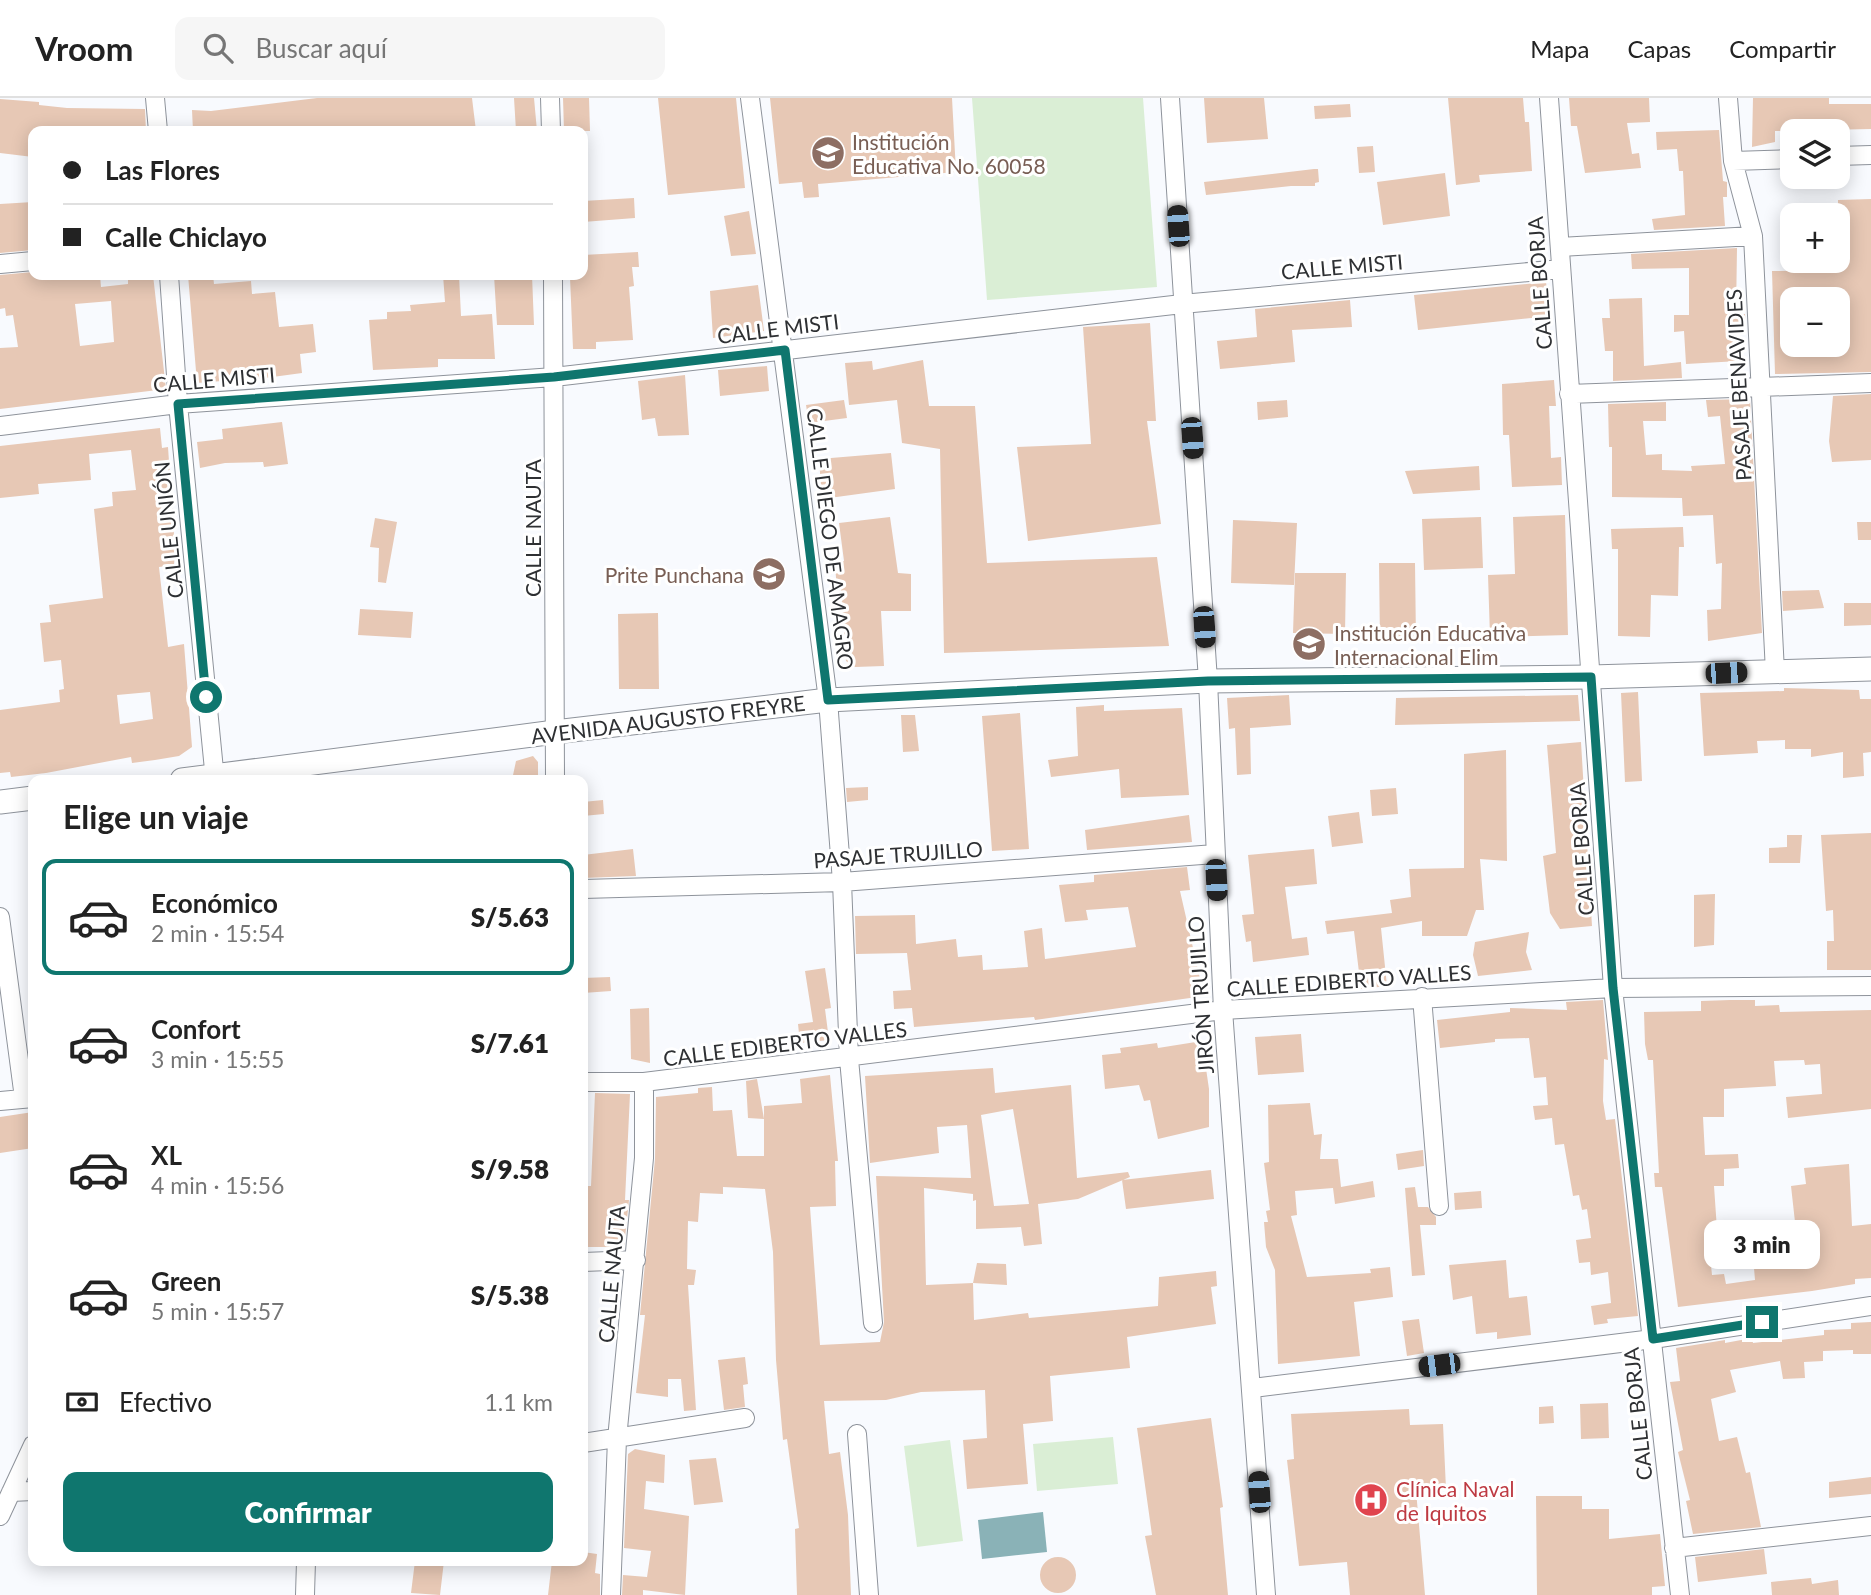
<!DOCTYPE html>
<html lang="es">
<meta charset="utf-8">
<style>
body{margin:0;font-family:Lato,sans-serif;background:#f6f6f6;color:#222;height:100vh;display:flex;flex-direction:column;font-size:26px;white-space:nowrap}
*{box-sizing:border-box;margin:0}
p{font-size:23px;color:#767676}
.icon{flex:none;width:38px;height:38px;fill:none;stroke:currentColor;stroke-width:2;stroke-linecap:round;stroke-linejoin:round}
.map{position:relative;flex:1;overflow:hidden}
.sheet{position:absolute;left:28px;top:677px;width:560px;height:791px;display:flex;flex-direction:column;background:#fff;border-radius:14px;box-shadow:0 4px 18px #0003}
.sheet>*{flex:none}
.top-card{position:absolute;left:28px;top:28px;width:560px;height:154px;border-radius:14px;box-shadow:0 4px 18px #0003;display:grid;align-content:center;height:154px;padding:0 35px;background:#fff}
.buttons{position:absolute;left:1780px;top:21px;display:grid;gap:14px}
.buttons a{display:grid;place-items:center;width:70px;height:70px;border-radius:14px;background:#fff;box-shadow:0 4px 18px #0003;font-size:35px}
.end{position:absolute;width:32px;height:32px;margin:-16px;border:9px solid #0f766e;background:#fff;box-shadow:0 0 0 4px #fff}
.from{border-radius:50%}
.bubble{position:absolute;height:49px;border-radius:14px;background:#fff;box-shadow:0 4px 18px #0003;font-size:23px;font-weight:800;line-height:49px;text-align:center}
.car{position:absolute;width:21px;height:42px;margin:-21px -10px;border-radius:9px;box-shadow:0 0 5px 2px #0007;background:linear-gradient(#222 24%,#8ab4d8 0 40%,#222 0 76%,#8ab4d8 0 86%,#222 0)}
.top-card b{display:flex;align-items:center;gap:24px;height:66px;font-size:26px}
.top-card b+b{border-top:2px solid #e0e0e0}
.top-card i{width:18px;height:18px;background:#222}
ul{padding:0;list-style:none}
li{display:flex;align-items:center;gap:21px;height:116px;margin:0 14px 10px;padding:0 21px;border:4px solid transparent;border-radius:14px}
li div{flex:1}
li b{display:block;font-size:26px}
li em{font-style:normal;font-weight:800}
li.active{border-color:#0f766e}
li>.icon{width:63px;height:63px;stroke-width:1.5}
h2{padding:0 35px;font-size:32px;line-height:84px}
.pay{display:flex;align-items:center;gap:18px;height:77px;padding:0 35px;font-size:26px}
.pay p{margin-inline-start:auto}
.action{display:flex;gap:14px;margin-top:auto;padding:14px 35px}
.action a{flex:1;height:80px;border-radius:14px;background:#0f766e;color:#fff;font-size:28px;font-weight:800;line-height:80px;text-align:center}
header{display:flex;align-items:center;gap:42px;box-sizing:border-box;height:98px;padding:0 35px;background:#fff;border-bottom:2px solid #e0e0e0}
header strong{font-size:33px}
nav{display:flex;gap:38px;margin-inline-start:auto;font-size:24px}
.search{width:490px;height:63px;background:#f6f6f6;display:flex;align-items:center;gap:18px;box-sizing:border-box;padding:0 24px;border-radius:14px;color:#767676;font-size:26px}
.map>svg:first-child{display:block}
.green{fill:#daeed5}
.water{fill:#8ab2b7}
.building{fill:#e7c8b5;fill-rule:evenodd}
.lines{fill:none;stroke-linecap:round;stroke-linejoin:round}
.minor-casing{stroke:#8e939b;stroke-width:20}
.major-casing{stroke:#8e939b;stroke-width:25}
.minor{stroke:#fff;stroke-width:18}
.major{stroke:#fff;stroke-width:23}
.route{stroke:#0f766e;stroke-width:9}
.labels{text-anchor:middle;dominant-baseline:central;stroke-width:6;stroke-linejoin:round;paint-order:stroke}
.education-label{font-size:21px;fill:#785e54;stroke:#fff;text-anchor:start}
.street-label{font-size:21px;fill:#2e3033;stroke:#fff}
.health-label{font-size:21px;fill:#be3a42;stroke:#fff;text-anchor:start}
</style>
<header>
<strong>Vroom</strong>
<div class="search"><svg class="icon" aria-label="search" viewBox="0 0 24 24"><circle cx="10" cy="10" r="6"/><path d="M15 15l6 6"/></svg>Buscar aquí</div>
<nav><a>Mapa</a><a>Capas</a><a>Compartir</a></nav>
</header>
<div class="map">
<svg width="1871" height="1497" viewBox="0 0 1871 1497">
<rect width="100%" height="100%" fill="#f8fafe"/>
<path class="green" d="M972,0h171l14,189 -170,13z
M1113,1339l5,47 -81,7 -4,-47z
M950,1342l13,101 -46,6 -13,-101z"/>
<path class="water" d="M1043,1414l4,40 -65,7 -4,-39z"/>
<path class="building" d="M317,0h155l4,33h-283l-1,-21 19,1z
M514,0h20l3,33h-21z
M563,0h26l1,33h-26z
M658,0h78l9,90 -77,7z
M770,0h182l4,74 -138,12 1,13 -15,1 -2,-16 -23,2z
M1204,0h60l4,41 -61,4z
M1448,0h75l2,24h4l3,49 -53,4 1,7 -24,3z
M1569,0h80l1,24 -23,1 5,31 7,-1 2,15 -56,5 -8,-47h-6z
M1753,0h76v6h42v25l-96,2v11l-23,5z
M0,1l39,3v3l28,3 78,1 1,22 -93,-5 -1,5h-19v26l-33,-4z
M1350,6l1,13 -36,2 -1,-13z
M1719,32l4,51 4,1v15h-4l2,29 -71,4 -2,-11 33,-4 -2,-44h-4l-2,-22 -20,1 -1,-18z
M1373,48l2,26 -16,1 -2,-26z
M1314,71h4l1,13 -4,1v3h-24l-85,9 -2,-13z
M1445,75l5,43 -67,9 -6,-43z
M634,100l1,20 -52,4v-21z
M1871,101v173l-96,2 -3,-103 66,-1v-70zM1792,201h46v46h-46z
M33,104v48l-33,3v-49z
M749,113l7,43 -25,2 -7,-40z
M1737,150l-1,66h9l1,16 -9,1 2,30 -53,3 -2,-33 -10,1v-17h15v-47l-57,1 -1,-15z
M638,154l1,15h-7l2,19 -5,1 4,53 -37,2v7h-23l-3,-72 13,-1v-21z
M33,174l67,3 1,12 27,-3v-9h25l13,114 -166,20v-61l18,-1 -5,-32 -7,1 -1,-8 -5,1v-34zM111,203l3,41 -34,4 -5,-42z
M188,177h25l1,9 37,-3 1,13 23,-2 4,35 34,-3 3,28 -16,2 2,19 -80,11v-3l-25,2z
M443,177h16l2,41 31,-2 3,45h-57v8l-65,3 -4,-50 18,-1v-7l24,-1 -1,-6 35,-3z
M494,177h38l2,50h-37z
M1546,184l4,34 -132,14 -4,-35z
M758,187l6,46 -51,7 -3,-47z
M1642,200l2,68 37,-4 1,16 -69,3v-30h-8l-3,-33h8l-1,-19z
M1350,202l2,27 -60,3 3,32 -75,7 -3,-28 40,-4 -2,-28z
M1150,225l6,98h-9l14,103 -133,17 -11,-94 74,-3 -8,-117z
M923,262l6,46h46l12,157 170,-6 12,89 -225,7 -4,-204 -38,-6 -5,-43 -48,5 -4,-42 27,-2 1,9z
M767,268l2,25 -49,5 -2,-26z
M685,277l4,60 -31,1 -3,-18 -13,2 -4,-39z
M1554,282l2,26h-7l2,52 10,-1 1,28 -50,2 -3,-52h-6l-1,-51z
M1871,296v66l-39,2 -3,-21 4,-45z
M1750,301l12,234 -54,8 -1,-31 14,-1 1,-46 -6,1 -3,-49 -30,1 -1,-18 -70,-1v-50h-3l-1,-43 58,-2v19h-23l3,34 16,-1v16l30,1 -1,-5 34,-2 -5,-48 -12,1 -2,-17z
M844,302l3,18 -38,5 -3,-18z
M1287,302l1,17 -30,3 -1,-18z
M282,324l6,42 -24,3 -1,-5 -38,1 -25,5 -3,-26 26,-3 -1,-10z
M160,330l2,20 6,-1 7,103 -1,15 -15,2 9,80 16,-3 8,103 -13,9 -24,4 -23,3 -1,-6 -85,16 -35,4 -1,-5 -10,1v-63l60,-8 -1,-12 5,-1 -3,-29 -17,2 -4,-39 11,-1 -2,-17 54,-7 -9,-89 19,-3 -1,-14 24,-2 -5,-40 -42,4 2,26 -53,4 1,10 -39,4v-52zM150,594l3,27 -33,5 -3,-29z
M891,355l4,36 -73,10 -3,-40z
M1479,368l1,24 -67,4 -8,-23z
M1565,417l3,120 -78,2 -2,-62 27,-1 -2,-57z
M890,419l8,56 13,1v37h-30l3,55 -29,1 -9,-6 -5,-71 -4,1 -2,-27 9,-3 -5,-38z
M1481,419l2,51 -59,2 -2,-51z
M375,420l22,4 -11,61 -8,-1 1,-34 -9,-1z
M1233,422l64,3 -3,62 -63,-2z
M1857,424h14v18h-13z
M1683,429l1,20h-5l-1,49 -27,-1 -1,42 -32,-1v-87h-6l-1,-20z
M1379,465h36l1,79h-36z
M1295,475h51l-1,61 -52,-1z
M1819,492l5,18 -41,3 -1,-20z
M1844,505h27v22l-27,1z
M360,511l53,3 -2,26 -53,-3z
M658,515l1,76h-40l-1,-75z
M1784,590l75,2 1,9h11v53l-8,1 1,23 -21,2v-26l-32,5v-8h-26v-9l-28,1 1,12 -54,3 -4,-63 84,-2z
M1638,594l4,89 -17,1 -4,-89z
M1289,597l2,30 -41,3 1,46 -14,1 -2,-47 -6,1 -2,-31z
M1578,597l2,26 -185,4 1,-27z
M1104,607v6l78,-3 7,87 -68,3 -2,-29 -68,8 -3,-17 30,-4 -2,-49z
M1020,615l9,136 -37,2 -10,-135z
M901,617h14l4,36 -16,1z
M1581,644l11,184 -32,3 -10,-16 -7,-57 13,-3 -9,-108z
M1506,652l1,111 -27,-2 4,51h-8l-9,26h-45v-15l-41,7 6,58 -26,3 -7,-58 -27,3 -2,-13 67,-8 -2,-13 21,-3 -2,-28 55,-1v-114z
M533,658l5,6v18h-26l4,-19z
M868,689v13l-21,2 -1,-14z
M1396,690l2,26 -26,2 -2,-26z
M603,702l1,14 -21,2v-14z
M1359,714l4,31 -31,4 -4,-31z
M1189,717l3,27 -105,8 -2,-20z
M1871,735v137h-44v-29h7l-1,-31 -7,1 -5,-76z
M1787,737h15l-2,28h-31v-15l18,-1z
M633,751l3,27 -53,2v-23z
M1314,751l3,35 -32,3 7,52 15,-2 2,18 -56,7 -2,-21 -5,1 -4,-27 12,-1 -6,-59z
M1187,769l3,23 -10,1 24,105 -169,24 -1,-3 -120,10 -2,-19 -18,1 -1,-18 18,-1 -4,-37 -51,1 -1,-38 60,-1 1,29 40,-5 2,18 24,-2 1,15 45,-3 -4,-36 18,-3 3,31 91,-12 -8,-40 -42,3 2,10 -23,2 -6,-37 35,-3v-7z
M1715,796l-1,51 -20,2v-52z
M1529,834l-3,20 6,18 -54,6 -5,-21 2,-13z
M825,870l6,40 -6,1 4,31 -29,3 -2,-19 15,-2 -8,-51z
M610,879l1,14 -28,2v-15z
M1603,902l5,60 -4,-1 -1,42 3,19 9,-1 23,197 -31,3 1,4 -14,2 -3,-19 20,-3 -3,-31 -17,3 -1,-13 -11,1 -3,-23 15,-2 -4,-29 -5,1 -3,-15 -6,1 -9,-52 -9,1 -3,-27 -17,2 -2,-14 15,-1 -2,-28 -12,1 -5,-40 -34,1v3l-55,6 -3,-28 73,-8v-4l57,2 -1,-8z
M1730,902h25v6l24,-1 1,7 91,-2v99l-83,9 -2,-21 36,-3 -2,-30 -15,1 -1,-5 -30,1 2,25 -52,3v28h-21l2,38 33,-1 1,14 -15,1v17h-10l4,58 -9,1 3,30 12,-1 2,10 29,-4 -3,-36 45,-4 -6,-54 15,-2 -2,-16 45,-4 3,62 19,-2v54l-16,1v5l-43,7 -134,16 -16,-120h-7l-1,-14h5l-6,-113h-5l-3,-16 -1,-32 57,-1v-10z
M649,910l1,55 -19,-4 -1,-50z
M1301,936l3,38 -46,3 -3,-38z
M1202,943l7,48v38l-51,12 -8,-39 -6,1 -5,-16 -34,4 -3,-34 19,-2 -1,-5 37,-5 1,5z
M993,970l2,25 76,-8 6,93 51,-6 2,5 -52,22 -40,5 4,40 -18,2 -3,-19 -45,2v-29l-3,1v-7l-49,-6 2,97 47,-2 1,37 54,-7 1,5 129,-12 1,-29 57,-6 1,15 -6,1 5,37 -89,13 3,31 -80,8 3,45 -30,3 5,60 -61,5 -4,-49 24,-2 -2,-48 -64,2 -35,8 -62,1 5,53 11,-2 8,63 3,80h-54l-2,-66 4,-1 -12,-89 -4,1 -7,-80 -3,-108 -8,-63 -42,-2v7l-23,-1 -2,29 -10,-1 -1,48 9,1 -2,15h-6l8,125 -12,1 -3,-32h-13v18l-32,-4 9,-78h-5l15,-156 1,-62 42,-4v-5l14,-1 1,24 19,-1 5,46h27v-50l38,-3 -2,-24 30,-4 8,86h-3l1,45 -26,1 10,138 60,-3 4,-20 -8,-146 95,2 -4,-53 -30,2 2,26 -69,10 -5,-87zM1013,1011l16,95 -35,2 -13,-91z
M757,981l7,40 -16,-1 -2,-37z
M595,995l35,1 -5,106h4l-5,47h-41v-61h8z
M1310,1005l4,32 8,-1 -2,25h18l3,28 32,-6 2,16 -40,7 -2,-16 -38,3 2,24 -6,1 16,61 64,-4 -1,-4 20,-2 3,30 -39,5 6,54 -82,8 -3,-94 -9,-23 -2,-25h4l-2,-11 4,-1 -6,-47 5,-1 -1,-57z
M33,1014v36l-33,5v-36z
M1423,1052l1,16 -26,4 -2,-16z
M1211,1072l3,29 -88,10 -4,-29z
M1415,1089l3,20h10l8,10v8h-16l5,50 -13,1 -7,-88z
M1481,1093l1,17 -27,2 -1,-17z
M1506,1162l3,38 18,-2 4,39 -34,4v-7l-21,2 -4,-38 -19,4 -4,-35z
M977,1165l29,1 1,21 -34,-2z
M1419,1221l5,34 -17,3 -5,-35z
M1871,1224v32h-18v-4l-30,1v10l-19,1 1,16 -22,1 -3,-18 -50,9 6,22 -25,7 8,42 18,-4 9,36 4,-1 11,55 -68,7 -7,-33 4,-1 -12,-48 5,-2 -13,-68 10,-1 -4,-33 49,-8v3l27,-5 1,5 71,-8v-5l27,-1v-6z
M745,1259l3,27 -5,1 2,22 -21,3 -6,-50z
M1608,1305l1,35 -28,1 -1,-35z
M1553,1308l1,17 -15,1v-17z
M1409,1311l1,16 33,-1 3,65 -30,1 9,105h-75l-3,-33 -48,4 -12,-106 7,-1 -3,-45z
M1211,1320l12,89 -3,1 8,87h-72l-11,-59 7,-1 -15,-107z
M635,1351l30,6 -1,28 -18,-2 -2,28 45,7 -4,79 -42,-5v5h-21l1,-20 24,2 4,-26 -27,-3 4,-94z
M716,1360l7,44 -29,3 -5,-45z
M1871,1379v17l-42,4v-16z
M1536,1398h46v13h27v30l51,-5 5,52 -13,1v8h-115z
M1764,1451l3,25 -69,8 -3,-25z
M583,1454l14,2 -2,19 5,1v21h-52l4,-34h31z
M1040 1477a18 18 0 1 1 36 0a18 18 0 1 1-36 0Z
M415,1463h29l-4,34 -29,-2z
M1811,1480l1,6 26,-4 1,15h-67l-1,-13z"/>
<g class="lines">
<g class="minor-casing">
<path id="minor" d="M155,0l3,33
M550,0l1,33
M750,0l78,602 14,182 7,177 24,264
M1170,0l38,583 15,329 43,585
M1549,0l64,890 67,607
M1728,0l5,63 20,75 22,436
M1838,58l33,-1
M1733,63l59,-2
M1560,149l193,-11
M0,166l33,-3
M169,177l9,129 37,376
M553,177l2,505
M1569,296l302,-11
M0,328l178,-22 376,-27 628,-73 379,-35
M583,791l259,-7 373,-28
M0,819l24,181
M1422,899l17,209
M583,984h61l579,-72 390,-22 258,-2
M0,1003l33,-3
M583,1164l53,-2
M1253,1290l400,-49 218,-33
M857,1336l12,161
M583,1345l162,-25
M11,1394l22,-1
M0,1418l33,-71
M1674,1450l197,-22
M305,1497l1,-34
M611,1497l6,-156 27,-281v-76"/>
</g>
<g class="major-casing">
<path id="major" d="M182,682l373,-48 273,-32 380,-19 383,-4 280,-8
M0,704l33,-4"/>
</g>
<use href="#minor" class="minor"/>
<use href="#major" class="major"/>
</g>
<g class="lines">
<path class="route" d="M206,599l-28,-293 376,-27 231,-27 43,350 380,-19 383,-4 22,311 40,351 109,-17"/>
</g>
<defs>
<g id="school-disc" transform="scale(1.75)"><circle r="9.5" fill="#8d6e63" stroke="#fff"/><path d="M0-5L7-2L0 1L-7-2ZM-4 1L0 2.5L4 1V4Q0 6-4 4Z" fill="#fff"/></g>
<g id="hospital-disc" transform="scale(1.75)"><circle r="9.5" fill="#e0444e" stroke="#fff"/><path d="M-5-5h3v3.5h4V-5h3V5h-3V1.5h-4V5h-3Z" fill="#fff"/></g>
</defs>
<g fill-rule="evenodd">
<use href="#school-disc" x="828" y="55"/>
<use href="#school-disc" x="769" y="476"/>
<use href="#school-disc" x="1309" y="546"/>
<use href="#hospital-disc" x="1371" y="1402"/>
</g>
<g class="labels">
<g class="education-label">
<text x="852" y="43">Institución<tspan x="852" dy="24">Educativa No. 60058</tspan></text>
<text x="744" y="476" text-anchor="end">Prite Punchana</text>
<text x="1334" y="534">Institución Educativa<tspan x="1334" dy="24">Internacional Elim</tspan></text>
</g>
<g class="street-label">
<text transform="translate(1342 168) rotate(-5)">CALLE MISTI</text>
<text transform="translate(1539 185) rotate(-94)">CALLE BORJA</text>
<text transform="translate(778 230) rotate(-7)">CALLE MISTI</text>
<text transform="translate(214 281) rotate(-5)">CALLE MISTI</text>
<text transform="translate(1738 287) rotate(-93)">PASAJE BENAVIDES</text>
<text transform="translate(532 430) rotate(-90)">CALLE NAUTA</text>
<text transform="translate(168 432) rotate(-96)">CALLE UNIÓN</text>
<text transform="translate(831 441) rotate(83)">CALLE DIEGO DE AMAGRO</text>
<text transform="translate(668 621) rotate(-7)">AVENIDA AUGUSTO FREYRE</text>
<text transform="translate(1581 751) rotate(-94)">CALLE BORJA</text>
<text transform="translate(898 756) rotate(-4)">PASAJE TRUJILLO</text>
<text transform="translate(1349 882) rotate(-4)">CALLE EDIBERTO VALLES</text>
<text transform="translate(1200 897) rotate(-94)">JIRÓN TRUJILLO</text>
<text transform="translate(785 945) rotate(-7)">CALLE EDIBERTO VALLES</text>
<text transform="translate(611 1176) rotate(-85)">CALLE NAUTA</text>
<text transform="translate(1637 1316) rotate(-96)">CALLE BORJA</text>
</g>
<g class="health-label">
<text x="1396" y="1390">Clínica Naval<tspan x="1396" dy="24">de Iquitos</tspan></text>
</g>
</g>
</svg>
<div class="buttons">
<a><svg class="icon" aria-label="layers" viewBox="0 0 24 24"><path d="M12 4l9 5-9 5-9-5zM3 14l9 5 9-5"/></svg></a>
<a>+</a>
<a>−</a>
</div>
<i class="end from" style="left:206px;top:599px"></i>
<i class="end" style="left:1762px;top:1224px"></i>
<div class="bubble" style="left:1704px;top:1122px;width:116px">3 min</div>
<i class="car" style="left:1178px;top:128px;rotate:356deg"></i>
<i class="car" style="left:1192px;top:340px;rotate:176deg"></i>
<i class="car" style="left:1204px;top:529px;rotate:176deg"></i>
<i class="car" style="left:1726px;top:575px;rotate:88deg"></i>
<i class="car" style="left:1216px;top:782px;rotate:177deg"></i>
<i class="car" style="left:1439px;top:1267px;rotate:263deg"></i>
<i class="car" style="left:1259px;top:1394px;rotate:356deg"></i>
<div class="top-card">
<b><i class="from"></i>Las Flores</b>
<b><i></i>Calle Chiclayo</b>
</div>
<section class="sheet">
<h2>Elige un viaje</h2>
<ul>
<li class="active"><svg class="icon" aria-label="car" viewBox="0 0 24 24"><path d="M5 17H2v-5l4-1 3-4h7l3 4 3 1v5h-3M9 17h6M6 11h13"/><circle cx="7" cy="17" r="2"/><circle cx="17" cy="17" r="2"/></svg><div><b>Económico</b><p>2 min · 15:54</p></div><em>S/5.63</em></li>
<li><svg class="icon" aria-label="car" viewBox="0 0 24 24"><path d="M5 17H2v-5l4-1 3-4h7l3 4 3 1v5h-3M9 17h6M6 11h13"/><circle cx="7" cy="17" r="2"/><circle cx="17" cy="17" r="2"/></svg><div><b>Confort</b><p>3 min · 15:55</p></div><em>S/7.61</em></li>
<li><svg class="icon" aria-label="car" viewBox="0 0 24 24"><path d="M5 17H2v-5l4-1 3-4h7l3 4 3 1v5h-3M9 17h6M6 11h13"/><circle cx="7" cy="17" r="2"/><circle cx="17" cy="17" r="2"/></svg><div><b>XL</b><p>4 min · 15:56</p></div><em>S/9.58</em></li>
<li><svg class="icon" aria-label="car" viewBox="0 0 24 24"><path d="M5 17H2v-5l4-1 3-4h7l3 4 3 1v5h-3M9 17h6M6 11h13"/><circle cx="7" cy="17" r="2"/><circle cx="17" cy="17" r="2"/></svg><div><b>Green</b><p>5 min · 15:57</p></div><em>S/5.38</em></li>
</ul>
<div class="pay"><svg class="icon" aria-label="cash" viewBox="0 0 24 24"><path d="M3 7h18v10H3z"/><circle cx="12" cy="12" r="2"/></svg>Efectivo<p>1.1 km</p></div>
<div class="action"><a>Confirmar</a></div>
</section>
</div>
